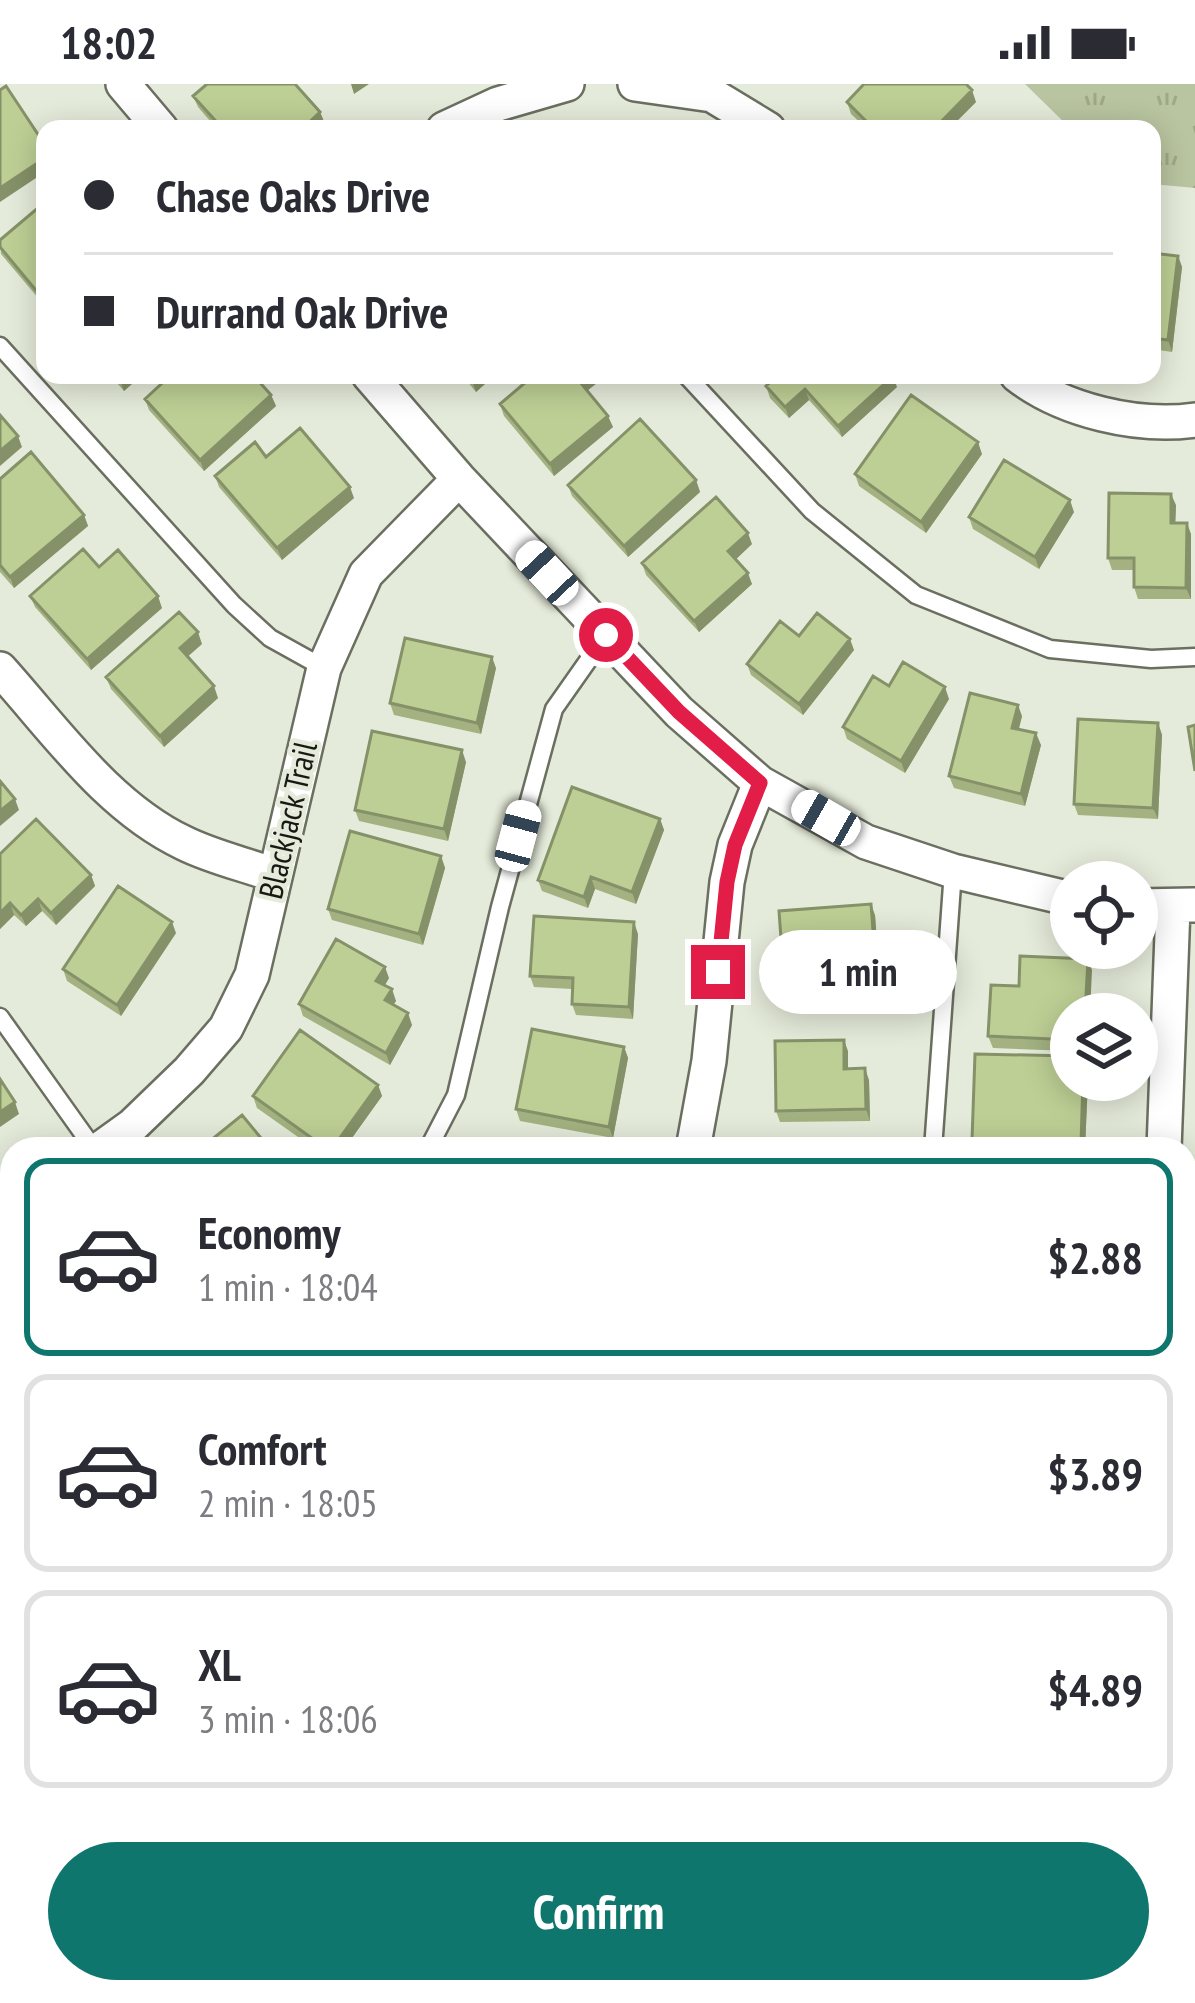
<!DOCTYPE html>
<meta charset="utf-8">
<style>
body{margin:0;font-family:"PT Sans Narrow",sans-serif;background:#f7f7f7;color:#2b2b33;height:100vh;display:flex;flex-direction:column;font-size:45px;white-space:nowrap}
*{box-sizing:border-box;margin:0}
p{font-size:39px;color:#7c7c81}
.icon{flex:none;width:66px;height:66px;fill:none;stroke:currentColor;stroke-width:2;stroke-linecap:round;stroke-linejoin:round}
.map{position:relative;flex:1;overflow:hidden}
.side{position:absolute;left:0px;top:1053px;width:1197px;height:867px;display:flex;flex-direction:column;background:#fff;border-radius:36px 36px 0 0;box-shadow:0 6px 30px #0003}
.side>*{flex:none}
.hud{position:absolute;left:36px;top:36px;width:1125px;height:264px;border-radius:24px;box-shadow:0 6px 30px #0003;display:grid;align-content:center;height:264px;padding:0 48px;background:#fff}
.fabs{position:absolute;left:1050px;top:777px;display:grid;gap:24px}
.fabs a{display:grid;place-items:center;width:108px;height:108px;border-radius:50%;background:#fff;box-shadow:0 6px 30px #0003;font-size:60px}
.end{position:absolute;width:54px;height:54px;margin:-27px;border:15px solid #e11d48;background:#fff;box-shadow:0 0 0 6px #fff}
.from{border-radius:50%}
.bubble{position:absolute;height:84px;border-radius:42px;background:#fff;box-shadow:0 6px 30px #0003;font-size:39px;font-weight:700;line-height:84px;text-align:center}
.car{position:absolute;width:36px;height:72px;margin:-36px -18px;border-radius:15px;box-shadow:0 0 9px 3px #0007;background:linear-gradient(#fff 24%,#345 0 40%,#fff 0 76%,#345 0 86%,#fff 0)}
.hud b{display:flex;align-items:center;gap:42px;height:114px;font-size:45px}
.hud b+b{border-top:3px solid #e1e1e2}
.hud i{width:30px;height:30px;background:#2b2b33}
ul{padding:21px 0 0;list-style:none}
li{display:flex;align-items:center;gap:36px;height:198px;margin:0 24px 18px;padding:0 24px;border:6px solid #e1e1e2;border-radius:24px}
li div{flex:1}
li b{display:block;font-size:45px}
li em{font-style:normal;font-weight:700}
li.current{border-color:#0f766e}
li>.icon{width:108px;height:108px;stroke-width:1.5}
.cta{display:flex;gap:24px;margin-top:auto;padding:24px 48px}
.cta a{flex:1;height:138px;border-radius:72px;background:#0f766e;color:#fff;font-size:48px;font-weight:700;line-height:138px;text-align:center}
.status{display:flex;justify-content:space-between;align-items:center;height:84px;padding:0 60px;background:#fff;direction:ltr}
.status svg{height:33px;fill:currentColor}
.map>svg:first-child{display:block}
.grass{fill:url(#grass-tufts)}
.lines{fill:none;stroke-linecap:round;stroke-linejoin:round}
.lane-casing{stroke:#6a6f60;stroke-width:21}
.street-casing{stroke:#6a6f60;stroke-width:38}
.lane{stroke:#fff;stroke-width:16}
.street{stroke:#fff;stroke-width:33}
.wall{fill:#a3b280}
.shaded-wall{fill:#859168}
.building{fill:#becf95;stroke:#859168;stroke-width:3}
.route{stroke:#e11d48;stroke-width:15}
.labels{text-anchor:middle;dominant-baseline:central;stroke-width:9;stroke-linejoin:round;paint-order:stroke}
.street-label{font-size:33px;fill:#181914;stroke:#e5ebda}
</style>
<div class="status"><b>18:02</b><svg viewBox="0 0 49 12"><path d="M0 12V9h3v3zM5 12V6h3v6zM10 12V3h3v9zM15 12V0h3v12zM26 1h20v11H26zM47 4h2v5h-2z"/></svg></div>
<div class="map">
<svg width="1195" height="1919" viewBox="0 0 1195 1919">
<defs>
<pattern id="grass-tufts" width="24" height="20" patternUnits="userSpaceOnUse" patternTransform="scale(3)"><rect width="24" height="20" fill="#b9c4a0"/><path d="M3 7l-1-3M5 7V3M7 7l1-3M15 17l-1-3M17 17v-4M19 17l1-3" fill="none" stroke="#9ea889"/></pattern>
</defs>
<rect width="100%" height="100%" fill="#e5ebda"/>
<path class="grass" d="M1025,0h170v104l-43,-4v-55h-81z"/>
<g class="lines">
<g class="lane-casing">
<path id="lane" d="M0,262l234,259 36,33 54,30
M686,291l126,136 104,84 134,54 101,10 44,-2
M0,933l94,132
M428,1065l28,-54 44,-188 54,-198 52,-74
M933,1065l20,-278
M0,1420l12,-8
M1185,1650l10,-15
M0,1684l12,-8
M903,1919l17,-11"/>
</g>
<g class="street-casing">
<path id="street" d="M123,0l38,45
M635,0l77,11 56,34
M444,45l54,-25 69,-20
M369,291l90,104 220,233 81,71 106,59 87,29 118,28
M1017,291c46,36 121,53 178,45
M0,585c55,61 108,138 184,174 28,14 60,21 90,32
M1137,822l56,-1
M100,1065l32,-23 57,-55 37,-43 26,-53 72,-307 42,-94 93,-95
M693,1065l16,-88 18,-179 8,-37 25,-62
M1164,1065l9,-242
M0,1138l12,-8
M0,1474l12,18
M292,1908l7,11
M484,1919l16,-11"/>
</g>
<use href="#lane" class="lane"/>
<use href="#street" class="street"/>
</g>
<path class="wall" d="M193,12l127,16 5,12 -6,5h-102l-19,-22z
M847,18h129l-27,27h-82l-16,-15z
M45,118v102l-1,1 -43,-51 -1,-14z
M1152,169l26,3 4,11 -10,85 -20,-3z
M110,291h32l-18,16z
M462,291h33l-19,17z
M602,295l-15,12 26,36 -59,49 -50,-60 -4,-12z
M766,302l131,1 -55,50 -33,-37 -20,18 -19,-20z
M271,311l5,11 -72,65 -55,-61 -4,-11z
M982,370l-56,79 -67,-47 -4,-12z
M215,392l139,22 -72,62 -63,-73z
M0,395l84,36 4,11 -74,62 -14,-16z
M696,396l4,12 -72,65 -56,-61 -4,-11z
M1176,421l-1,18 16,11v65h-53l-4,-12v-17h-22l-4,-12z
M1074,428l-35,57 -66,-40 -4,-12z
M752,460l-16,15 16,25 -53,48 -53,-57 -4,-12z
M30,512l132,12 -71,62 -56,-63z
M799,552l55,14 -51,65 -52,-40 -4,-11z
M202,560l-15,12 31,42 -54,49 -53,-58 -5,-12z
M496,584l-15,66 -87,-19 -4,-12z
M889,602l60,13 -44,74 -58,-34 -4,-12z
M1022,632l-3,13 22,16 -16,61 -71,-18 -5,-12z
M1158,639l4,12 -4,84 -80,-4 -4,-11z
M466,678l-18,79 -89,-20 -4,-11z
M660,735l4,11 -28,74 -41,-15 -7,19 -46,-17 -4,-11z
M0,770l91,21 4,11 -39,39 -14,-14 -16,15 -12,-11 -14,14z
M441,772l4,12 -22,77 -91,-25 -4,-11z
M875,831l6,82 -92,7 -4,-11z
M176,849l-55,83 -54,-35 -4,-12z
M638,850l-5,85 -57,-4 -4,-11v-15l-38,-2 -4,-11z
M1092,886l-21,44v37l-78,-3 -5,-12 31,-50z
M389,894l-4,7 11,16 -3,4 19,20 -22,40 -87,-49 -4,-12z
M624,963l4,11 -15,80 -93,-17 -4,-12z
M848,967v18l21,11 1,41 -90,1 -4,-11z
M1071,996h17l-3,69h-110l-3,-9z
M378,1001l4,11 -38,53h-29l-58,-41 -4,-12z
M1195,1330v85l-10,-6v-63z
M1195,1727v88l-10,-7v-67z"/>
<path class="shaded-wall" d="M351,0h18l-15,10z
M972,6l4,12 -27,27h-15z
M320,28l5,12 -6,5h-17z
M45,74v14l-45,30v-14z
M1178,172l4,11 -10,85 -4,-12z
M45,205v15l-1,1 -5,-11z
M125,291h17l-18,16 -4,-11z
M478,291h17l-19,17 -4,-12z
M589,291h12l1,4 -18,14 -4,-11z
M893,292l4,11 -55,50 -4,-11z
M805,305l4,11 -20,18 -4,-11z
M271,311l5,11 -72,65 -4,-11z
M608,332l5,11 -59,49 -4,-12z
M18,352l4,11 -22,19v-15z
M978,358l4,12 -56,79 -5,-11z
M696,396l4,12 -72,65 -4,-11z
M350,403l4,11 -72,62 -5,-12z
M1171,410l5,11 -1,29 -4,-11z
M1070,416l4,12 -35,57 -4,-12z
M84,431l4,11 -74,62 -4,-11z
M1187,439l4,11v65l-5,-11z
M748,449l4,11 -19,18 -5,-11z
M748,489l4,11 -53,48 -5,-11z
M158,512l4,12 -71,62 -4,-11z
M198,548l4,12 -18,16 -4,-12z
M850,555l4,11 -51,65 -4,-11z
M492,573l4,11 -15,66 -4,-11z
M214,602l4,12 -54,49 -4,-11z
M945,603l4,12 -44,74 -4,-12z
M1018,621l4,11 -6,23 -4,-11z
M1158,639l4,12 -4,84 -5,-11z
M1036,649l5,12 -16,61 -4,-12z
M462,666l4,12 -18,79 -4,-12z
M15,715l4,11 -19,16v-15z
M660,735l4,11 -28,74 -4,-12z
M441,772l4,12 -22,77 -4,-11z
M91,791l4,11 -39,39 -5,-12z
M591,793l4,12 -7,19 -4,-11z
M38,815l4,12 -16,15 -5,-11z
M10,819l4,12 -14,14v-16z
M871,820l4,11 6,82 -4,-11z
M172,838l4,11 -55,83 -4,-11z
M634,838l4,12 -5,85 -4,-12z
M1088,875l4,11 -2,44h-5z
M385,883l4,11 -8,14 -5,-11z
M392,905l4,12 -7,10 -4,-11z
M408,929l4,12 -22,40 -4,-12z
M844,956l4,11v29l-4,-11z
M624,963l4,11 -15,80 -4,-11z
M865,984l4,12 1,41 -4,-12z
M1083,996h5l-3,69h-2l-2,-6z
M378,1001l4,11 -38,53h-12z
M15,1018l4,12 -19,13v-15z
M12,1310v15l-12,8v-15z
M1195,1502v18l-6,9 -4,-12z
M12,1787v14l-11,7 -1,-13z
M1192,1882l3,12 -10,7v-15z
M765,1908h21l-16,11h-21z
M1153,1908h21l-16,11h-21z"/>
<path class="building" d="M207,0h88l25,28 -18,17h-79l-30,-33z
M864,0h102l6,6 -38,39h-60l-27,-27z
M6,2l39,59v13l-45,30v-98z
M45,118v87l-6,5 -39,-47v-7z
M1152,169l26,3 -10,84 -16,-2z
M171,291h82l18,20 -71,65 -55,-61z
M534,291h55l-9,7 28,34 -58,48 -50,-60z
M778,291h114l1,1 -55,50 -33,-37 -20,18 -19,-21z
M911,311l67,47 -57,80 -66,-48z
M0,331l18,21 -18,15z
M640,335l56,61 -72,66 -56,-61z
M300,344l50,59 -73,61 -62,-72 40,-34 11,15z
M31,368l53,63 -74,62 -10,-12v-86z
M1004,376l66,40 -35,57 -66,-40z
M1109,409l62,1v29h16l-1,65 -52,-1v-29h-26z
M716,413l32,36 -20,18 20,22 -54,48 -52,-58z
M83,465l16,18 19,-17 40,46 -71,63 -57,-63z
M179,528l19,20 -18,16 34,38 -54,50 -54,-59z
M817,529l33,26 -51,65 -52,-40 33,-43 19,15z
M405,554l87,19 -15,66 -87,-20z
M903,578l42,25 -44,74 -58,-34 30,-51 16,10z
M970,609l48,12 -6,23 24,5 -15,61 -72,-18z
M1078,635l80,4 -5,85 -79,-4z
M1195,641v46l-7,-44z
M372,647l90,19 -18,79 -89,-19z
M0,697l15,18 -15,12z
M572,703l88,32 -28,73 -41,-15 -7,20 -46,-17z
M36,735l55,56 -40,38 -13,-14 -17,16 -11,-12 -10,10v-59z
M350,747l91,25 -22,78 -91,-25z
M118,802l54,36 -55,83 -54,-36z
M871,820l6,82 -92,7 -6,-82z
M534,832l100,6 -5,85 -57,-3 1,-26 -43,-2z
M336,855l49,28 -9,14 16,8 -7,11 23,13 -22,40 -87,-49z
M1020,872l68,3 -3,55h-14v26l-83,-4 3,-51 28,1z
M532,945l92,18 -15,80 -93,-18z
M300,946l78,55 -46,64h-5l-74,-53z
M844,956v29l21,-1 1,41 -90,2 -1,-70z
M975,970l96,2v24h12l-2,63 -109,-3z
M0,995l15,23 -15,10z
M242,1031l28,34h-70z
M768,1059l18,6h-20z
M12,1196v15l-7,-11z
M0,1246l12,18v46l-12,8z
M1195,1330v77l-10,-7v-54z
M1185,1433l10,7v21l-4,6 4,3v32l-10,15z
M12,1690v97l-12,8v-65l5,-3 -5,-7v-22z
M1195,1727v79l-10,-7v-58z
M1185,1872l7,10 -7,4z
M101,1908h93l7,11h-92z
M604,1908h78l7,11h-77z
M734,1908h31l-16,11h-7z
M992,1908h73l7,11h-78l-6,-8z
M1114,1908h39l-16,11h-16z"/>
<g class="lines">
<path class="route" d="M606,551l73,77 81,71 -25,62 -8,37 -9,90"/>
</g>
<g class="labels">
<g class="street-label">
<text transform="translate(287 736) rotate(-77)">Blackjack Trail</text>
</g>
</g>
</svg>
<div class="fabs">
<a><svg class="icon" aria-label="locate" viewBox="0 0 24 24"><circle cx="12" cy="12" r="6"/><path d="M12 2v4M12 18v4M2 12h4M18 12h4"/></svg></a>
<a><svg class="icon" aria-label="layers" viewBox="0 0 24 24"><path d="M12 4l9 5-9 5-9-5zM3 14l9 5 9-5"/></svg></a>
</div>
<i class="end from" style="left:606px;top:551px"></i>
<i class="end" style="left:718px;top:888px"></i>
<div class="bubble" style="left:759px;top:846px;width:198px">1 min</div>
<i class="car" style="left:547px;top:489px;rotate:317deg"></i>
<i class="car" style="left:826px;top:734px;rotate:300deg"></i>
<i class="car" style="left:518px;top:752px;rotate:15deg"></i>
<div class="hud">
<b><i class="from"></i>Chase Oaks Drive</b>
<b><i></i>Durrand Oak Drive</b>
</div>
<section class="side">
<ul>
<li class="current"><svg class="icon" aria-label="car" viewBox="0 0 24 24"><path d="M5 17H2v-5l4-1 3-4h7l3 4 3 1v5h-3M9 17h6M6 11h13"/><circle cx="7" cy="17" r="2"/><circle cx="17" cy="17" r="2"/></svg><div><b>Economy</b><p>1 min · 18:04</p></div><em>$2.88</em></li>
<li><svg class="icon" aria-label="car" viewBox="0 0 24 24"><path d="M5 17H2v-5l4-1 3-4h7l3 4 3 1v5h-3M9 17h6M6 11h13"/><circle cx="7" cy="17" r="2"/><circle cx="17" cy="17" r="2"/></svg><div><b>Comfort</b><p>2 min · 18:05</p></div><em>$3.89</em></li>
<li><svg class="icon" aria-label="car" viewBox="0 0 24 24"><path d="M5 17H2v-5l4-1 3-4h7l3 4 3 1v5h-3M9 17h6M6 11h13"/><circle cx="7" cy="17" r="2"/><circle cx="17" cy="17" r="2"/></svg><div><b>XL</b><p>3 min · 18:06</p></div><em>$4.89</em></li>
</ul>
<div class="cta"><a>Confirm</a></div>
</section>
</div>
